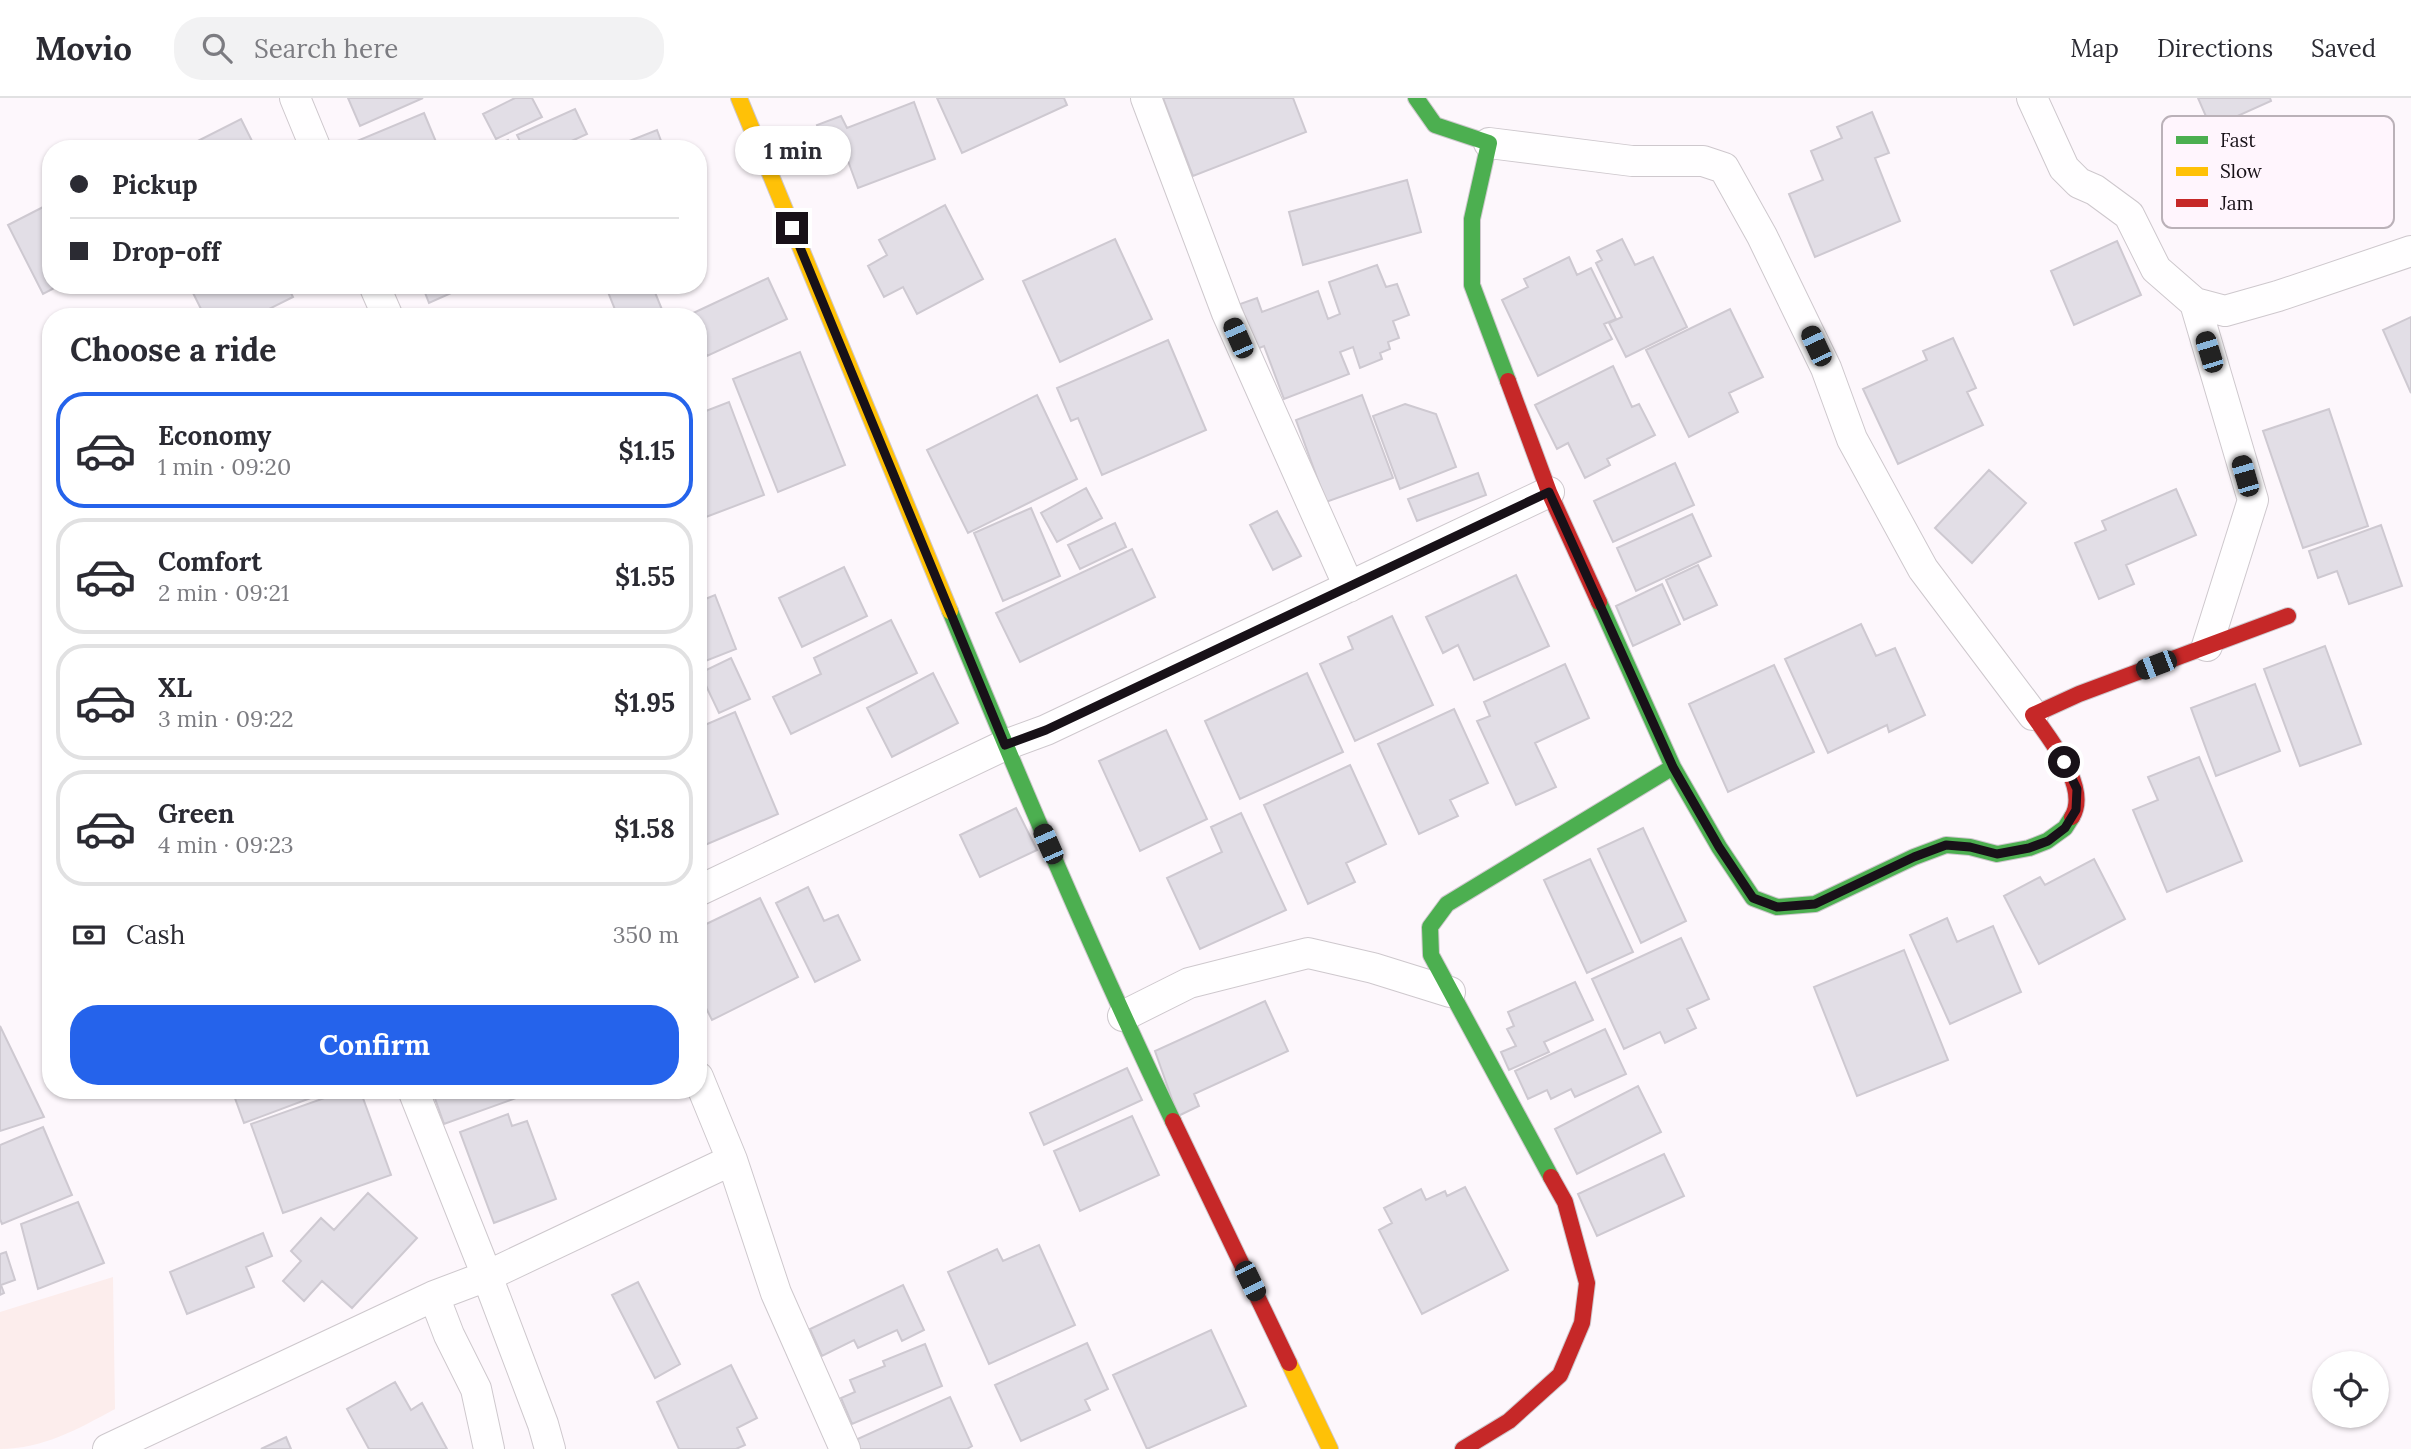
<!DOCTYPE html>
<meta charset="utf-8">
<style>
body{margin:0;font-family:Lora,serif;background:#f2f2f3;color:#2b2b33;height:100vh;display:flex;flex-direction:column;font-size:26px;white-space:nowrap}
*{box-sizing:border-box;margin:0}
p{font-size:23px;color:#7c7c81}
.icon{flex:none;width:38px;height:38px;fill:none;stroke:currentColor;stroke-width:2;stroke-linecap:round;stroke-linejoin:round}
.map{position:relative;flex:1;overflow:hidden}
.sheet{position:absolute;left:42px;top:210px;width:665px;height:791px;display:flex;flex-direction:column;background:#fff;border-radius:28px;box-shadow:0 2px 5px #0004}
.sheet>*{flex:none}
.guide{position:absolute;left:42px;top:42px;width:665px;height:154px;border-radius:28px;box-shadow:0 2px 5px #0004;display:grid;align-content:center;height:154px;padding:0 28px;background:#fff}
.fabs{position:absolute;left:2312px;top:1253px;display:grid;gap:14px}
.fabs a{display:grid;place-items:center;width:77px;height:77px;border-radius:50%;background:#fff;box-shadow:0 2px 5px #0004;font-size:35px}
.end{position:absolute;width:32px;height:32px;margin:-16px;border:9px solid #181118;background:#fff;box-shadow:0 0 0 4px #fff}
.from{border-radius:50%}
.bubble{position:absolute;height:49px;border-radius:24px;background:#fff;box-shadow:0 2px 5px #0004;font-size:23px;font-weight:700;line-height:49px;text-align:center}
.car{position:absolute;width:21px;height:42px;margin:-21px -10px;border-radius:9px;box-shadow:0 0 5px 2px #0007;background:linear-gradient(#222 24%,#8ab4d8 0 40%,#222 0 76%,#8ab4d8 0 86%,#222 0)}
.guide b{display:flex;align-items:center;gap:24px;height:66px;font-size:26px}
.guide b+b{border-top:2px solid #e1e1e2}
.guide i{width:18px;height:18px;background:#2b2b33}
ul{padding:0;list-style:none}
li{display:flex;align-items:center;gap:21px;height:116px;margin:0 14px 10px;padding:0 14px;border:4px solid #e1e1e2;border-radius:28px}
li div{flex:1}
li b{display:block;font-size:26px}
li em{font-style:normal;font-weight:700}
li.current{border-color:#2563eb}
li>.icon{width:63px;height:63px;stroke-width:1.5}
h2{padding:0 28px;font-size:32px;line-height:84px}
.pay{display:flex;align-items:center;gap:18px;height:77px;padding:0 28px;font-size:26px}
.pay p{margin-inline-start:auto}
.button{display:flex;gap:14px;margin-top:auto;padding:14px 28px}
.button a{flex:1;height:80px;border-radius:28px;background:#2563eb;color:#fff;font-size:28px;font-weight:700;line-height:80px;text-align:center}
header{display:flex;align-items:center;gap:42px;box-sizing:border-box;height:98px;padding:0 35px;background:#fff;border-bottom:2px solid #e1e1e2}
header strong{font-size:33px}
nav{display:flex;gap:38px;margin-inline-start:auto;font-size:24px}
.search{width:490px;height:63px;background:#f2f2f3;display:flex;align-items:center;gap:18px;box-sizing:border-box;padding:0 24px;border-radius:28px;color:#7c7c81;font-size:26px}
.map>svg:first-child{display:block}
.green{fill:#fcedec}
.building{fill:#e2dee6;stroke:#cec9d1;stroke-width:2}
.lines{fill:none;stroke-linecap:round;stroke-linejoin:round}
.street-casing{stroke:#cec8cd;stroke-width:32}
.fast-casing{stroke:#cec8cd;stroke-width:18}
.slow-casing{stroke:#cec8cd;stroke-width:18}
.jam-casing{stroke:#cec8cd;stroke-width:18}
.street{stroke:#fffeff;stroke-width:30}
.fast{stroke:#4caf50;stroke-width:16}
.slow{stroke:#ffc107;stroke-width:16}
.jam{stroke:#c62828;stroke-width:16}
.route{stroke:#181118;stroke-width:9}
.key{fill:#fff5fd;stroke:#bab1b8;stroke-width:2}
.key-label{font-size:19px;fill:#181118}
</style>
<header>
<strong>Movio</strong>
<div class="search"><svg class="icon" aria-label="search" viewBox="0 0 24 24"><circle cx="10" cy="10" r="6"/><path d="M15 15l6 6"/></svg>Search here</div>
<nav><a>Map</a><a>Directions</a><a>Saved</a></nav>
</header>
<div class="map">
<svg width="2411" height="1351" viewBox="0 0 2411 1351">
<rect width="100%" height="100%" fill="#fdf7fc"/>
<path class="green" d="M113,1179l2,132c-37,20 -72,40 -115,40v-137z"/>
<path class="building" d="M348,0h75l-63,28z
M515,0h17l10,19 -46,22 -13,-25z
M937,0h127l3,7 -105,48z
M1163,0h130l13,34 -113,44z
M2198,0h72l1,3 -60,27z
M914,4l21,57 -77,29 -10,-27 -15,6 -16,-42 24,-9 6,12z
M575,11l12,25 -20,9 3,6h-46l-7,-14z
M1872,14l17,41 -14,5 25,63 -85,36 -26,-63 34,-14 -12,-29 31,-13 -5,-11z
M424,15l15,36h-93l-1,-3z
M241,21l15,30h-74z
M657,32l7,19h-55z
M508,42l4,9h-23z
M1407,82l14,52 -118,33 -14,-53z
M51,105v82h9l-17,9 -35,-69z
M945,107l38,74 -66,35 -14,-27 -19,10 -16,-31 19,-11 -8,-15z
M1115,141l37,80 -92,43 -37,-81z
M1622,141l13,26 18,-8 34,70 -61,30 -17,-34 13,-6 -26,-54 6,-3 -5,-9z
M2117,143l24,54 -67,30 -23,-54z
M1569,159l8,18 14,-7 25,51 -12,5 8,15 -74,37 -36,-76 26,-13 -4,-8z
M1377,167l9,22 11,-3 12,31 -16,6 6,17 -11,4 2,7 -10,4 2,6 -22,9 -7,-21 -13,5 9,22 -65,25 -20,-53 -7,3 -17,-45 17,-6 5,14 56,-21 10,28 12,-5 -11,-32z
M768,180l19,41 -80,37 -9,-20v-19l-9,-2z
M189,187h98l6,12 -40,20h-48z
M422,187h47l-40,18z
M623,187h29l13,32h-47l-10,-25z
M1730,211l33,68 -34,16 9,19 -49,25 -43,-87z
M2411,219v76l-28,-63z
M1953,240l23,50 -9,4 16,33 -85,39 -35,-75 64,-29 -4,-9z
M1168,242l38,90 -104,45 -24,-57 -7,3 -14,-33z
M800,254l45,113 -67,27 -45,-113z
M1613,268l19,41 7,-3 16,31 -48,24 3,6 -25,13 -17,-35 -11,6 -22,-44z
M1037,297l40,84 -109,54 -41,-83z
M1362,297l31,83 -67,24 -30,-82z
M729,304l35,93 -66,25v-106z
M1405,306l31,10 20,53 -56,22 -27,-73z
M2329,311l39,117 -65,22 -40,-117z
M1675,365l19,42 -81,37 -19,-41z
M1989,372l37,33 -54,60 -37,-35z
M1478,375l8,22 -69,26 -9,-22z
M1086,390l16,30 -45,24 -16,-29z
M2176,391l20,46 -70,30 8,19 -35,15 -24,-56 31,-13 -4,-9z
M1031,410l29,68 -57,25 -29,-68z
M1277,413l24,45 -28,14 -23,-45z
M1692,416l19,42 -75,35 -19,-43z
M1115,425l11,24 -46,22 -12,-24z
M2381,427l21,61 -53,18 -12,-33 -19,7 -9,-27z
M1132,451l23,48 -135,65 -24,-49z
M1698,467l19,40 -33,15 -18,-40z
M844,469l23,49 -65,31 -23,-49z
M1516,477l33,71 -75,34 -16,-35 -15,8 -17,-36z
M1662,486l18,40 -47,22 -17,-40z
M715,497l21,54 -33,13 -5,-13v-47z
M1392,518l41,89 -78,36 -35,-77 33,-15 -5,-12z
M891,522l26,53 -126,61 -18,-37 48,-23 -7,-16z
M1861,526l15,32 19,-8 30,67 -36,17 -2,-7 -59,28 -43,-94z
M2325,548l36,98 -61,22 -36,-97z
M731,560l19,41 -31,14 -19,-40z
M1565,566l24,54 -54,25 21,44 -40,18 -39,-84 13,-5 -6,-14z
M1774,567l40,87 -86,40 -39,-88z
M933,575l25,50 -66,34 -25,-49z
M1307,575l36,79 -103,47 -35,-78z
M2255,586l25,67 -64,25 -25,-68z
M1454,611l34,74 -38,17 8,16 -39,18 -41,-90z
M735,614l43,102 -80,34v-120z
M1166,632l41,89 -67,32 -41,-90z
M2199,659l43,104 -75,31 -34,-82 25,-10 -10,-23z
M1350,667l36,79 -40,19 9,19 -47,22 -44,-99z
M1016,710l21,42 -57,27 -20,-42z
M1241,715l45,97 -86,39 -33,-71 55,-26 -11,-25z
M1643,730l43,93 -45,22 -43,-94z
M1590,761l43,93 -46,21 -43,-93z
M2094,761l31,60 -86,45 -35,-68 36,-19 5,8z
M808,789l16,34 14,-6 22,45 -45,22 -39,-79z
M760,800l38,79 -86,43 -14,-28v-64z
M1947,820l10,24 36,-16 28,66 -71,32 -40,-89z
M1681,840l28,61 -22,10 9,19 -31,15 -5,-11 -36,17 -32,-70z
M1904,852l44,110 -91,36 -43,-109z
M1575,884l18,38 -49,22 5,10 -40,18 -8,-18 15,-6 -9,-17 7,-3 -6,-14z
M1265,903l23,50 -94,43 5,12 -21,10 -23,-65z
M0,928l44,91 -44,14z
M1605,931l21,45 -51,23 -4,-8 -20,10 -4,-9 -19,9 -13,-28z
M1127,970l15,32 -98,45 -14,-32z
M1638,988l23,46 -84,42 -22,-45z
M232,992h100l-88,33z
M347,992h13l31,85 -108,38 -32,-89z
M432,992h85l2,7 -75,27z
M508,1016l4,12 15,-5 29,78 -62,24 -34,-91z
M1132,1018l27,59 -79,36 -26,-60z
M43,1029l29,68 -70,29 -2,-5v-74z
M1664,1056l20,42 -87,40 -19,-42z
M1465,1089l43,83 -86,44 -43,-84 13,-7 -8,-15 37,-19 5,11 19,-9 2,5z
M368,1095l49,45 -65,70 -30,-27 -18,20 -21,-20 18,-20 -10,-10 30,-33 13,12z
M78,1104l26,61 -66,26 -17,-65z
M263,1135l9,23 -26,11 8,20 -67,27 -17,-42z
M1039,1147l36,80 -86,39 -41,-92 49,-23 6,12z
M6,1154l9,28 -14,5 3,8 -4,2v-41z
M638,1184l42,82 -25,14 -43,-83z
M903,1187l21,45 -22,11 -5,-11 -39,18 -4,-8 -32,16 -12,-27z
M1211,1232l35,76 -99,43 -34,-74z
M1087,1245l21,46 -23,11 5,10 -69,31 -26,-56z
M925,1246l17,42 -90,38 -11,-26 14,-6 -5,-12 35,-14 -2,-5z
M731,1267l26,53 -20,10 8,17 -9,4h-57l-22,-47z
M395,1284l16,28 11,-7 25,46h-78l-22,-40z
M950,1299l22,49 -5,3h-113l-3,-7z
M286,1339l5,12h-30z"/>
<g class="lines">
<g class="street-casing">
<path id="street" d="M295,0l21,51
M1146,0l81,215 122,274
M2032,0l32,70 15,15 16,7 34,25 27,54 39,34 30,8 53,-15 133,-45
M1489,45l143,18h71l21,7 38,68 64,132 26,71 71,130 110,146
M374,187l14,32
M2195,205l58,197 -46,146
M698,793l307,-146 41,-15 503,-238
M1123,918l66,-33 119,-30 65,15 77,24
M698,979l34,83 44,133 69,156
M413,992l74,186 56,148 7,25
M434,1198l15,39 27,54 13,60
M108,1351l326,-153 53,-20 245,-116"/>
</g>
<g class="fast-casing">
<path id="fast" d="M1416,0l19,27 54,18 -17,76v66l36,96
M1599,504l74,165 46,80 34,51 24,9 38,-3 99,-47 32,-12 24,2 27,7 32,-6 18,-7 18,-13 7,-11
M950,513c71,172 143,343 223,510
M1551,1079l-120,-222 -1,-28 17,-23 226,-137"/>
</g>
<g class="slow-casing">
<path id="slow" d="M739,0l211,513
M1289,1265l41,86"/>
</g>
<g class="jam-casing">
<path id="jam" d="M1508,283l41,111 50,110
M2072,719c18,-30 -22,-77 -39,-102l46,-21 209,-78
M1173,1023l116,242
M1463,1351l46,-28 51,-46 22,-52 5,-40 -22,-81 -14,-25"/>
</g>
<use href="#street" class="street"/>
<use href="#fast" class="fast"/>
<use href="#slow" class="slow"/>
<use href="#jam" class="jam"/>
</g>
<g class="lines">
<path class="route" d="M792,130l213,517 41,-15 503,-238 124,275 46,80 34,51 24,9 38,-3 99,-47 32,-12 24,2 27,7 32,-6 19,-7 17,-13 11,-18 1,-21 -13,-27"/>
</g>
<rect x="2162" y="18" width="232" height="112" rx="10" class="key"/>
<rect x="2176" y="38" width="32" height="8" fill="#4caf50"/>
<rect x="2176" y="69" width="32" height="9" fill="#ffc107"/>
<rect x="2176" y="101" width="32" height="8" fill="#c62828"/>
<g class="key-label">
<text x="2220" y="49">Fast</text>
<text x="2220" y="80">Slow</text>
<text x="2220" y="112">Jam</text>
</g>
</svg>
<div class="fabs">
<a><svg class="icon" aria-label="locate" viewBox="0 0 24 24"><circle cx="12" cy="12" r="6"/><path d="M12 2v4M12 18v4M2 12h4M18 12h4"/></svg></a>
</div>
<i class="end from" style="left:2064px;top:664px"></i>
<i class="end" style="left:792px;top:130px"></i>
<div class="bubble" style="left:735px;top:28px;width:116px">1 min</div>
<i class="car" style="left:1238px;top:240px;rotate:336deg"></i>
<i class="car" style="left:1816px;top:248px;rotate:335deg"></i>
<i class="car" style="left:2209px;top:254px;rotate:343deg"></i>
<i class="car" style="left:2245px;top:378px;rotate:344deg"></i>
<i class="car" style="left:2156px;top:567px;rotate:249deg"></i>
<i class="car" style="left:1048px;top:746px;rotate:336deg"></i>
<i class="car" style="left:1250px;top:1183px;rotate:154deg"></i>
<div class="guide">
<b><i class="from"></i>Pickup</b>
<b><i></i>Drop-off</b>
</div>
<section class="sheet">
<h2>Choose a ride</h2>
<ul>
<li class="current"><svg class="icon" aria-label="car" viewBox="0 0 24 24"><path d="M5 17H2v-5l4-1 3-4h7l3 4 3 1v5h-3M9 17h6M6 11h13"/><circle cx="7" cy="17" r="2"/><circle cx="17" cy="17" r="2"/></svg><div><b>Economy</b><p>1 min · 09:20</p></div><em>$1.15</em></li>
<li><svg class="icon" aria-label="car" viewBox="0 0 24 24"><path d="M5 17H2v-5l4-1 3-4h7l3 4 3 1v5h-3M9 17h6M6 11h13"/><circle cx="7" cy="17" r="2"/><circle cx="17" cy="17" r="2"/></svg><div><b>Comfort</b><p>2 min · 09:21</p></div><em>$1.55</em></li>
<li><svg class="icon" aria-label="car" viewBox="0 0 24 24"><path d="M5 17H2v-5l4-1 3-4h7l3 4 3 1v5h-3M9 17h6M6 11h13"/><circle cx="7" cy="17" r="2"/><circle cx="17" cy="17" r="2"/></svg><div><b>XL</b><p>3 min · 09:22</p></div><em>$1.95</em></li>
<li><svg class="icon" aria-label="car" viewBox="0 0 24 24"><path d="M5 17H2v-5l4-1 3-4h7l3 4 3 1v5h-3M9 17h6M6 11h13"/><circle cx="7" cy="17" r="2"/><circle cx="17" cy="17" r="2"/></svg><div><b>Green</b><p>4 min · 09:23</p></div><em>$1.58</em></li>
</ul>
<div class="pay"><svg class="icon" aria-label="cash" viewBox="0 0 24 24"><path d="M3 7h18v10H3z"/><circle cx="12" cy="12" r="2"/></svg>Cash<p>350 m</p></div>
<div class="button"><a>Confirm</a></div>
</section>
</div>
